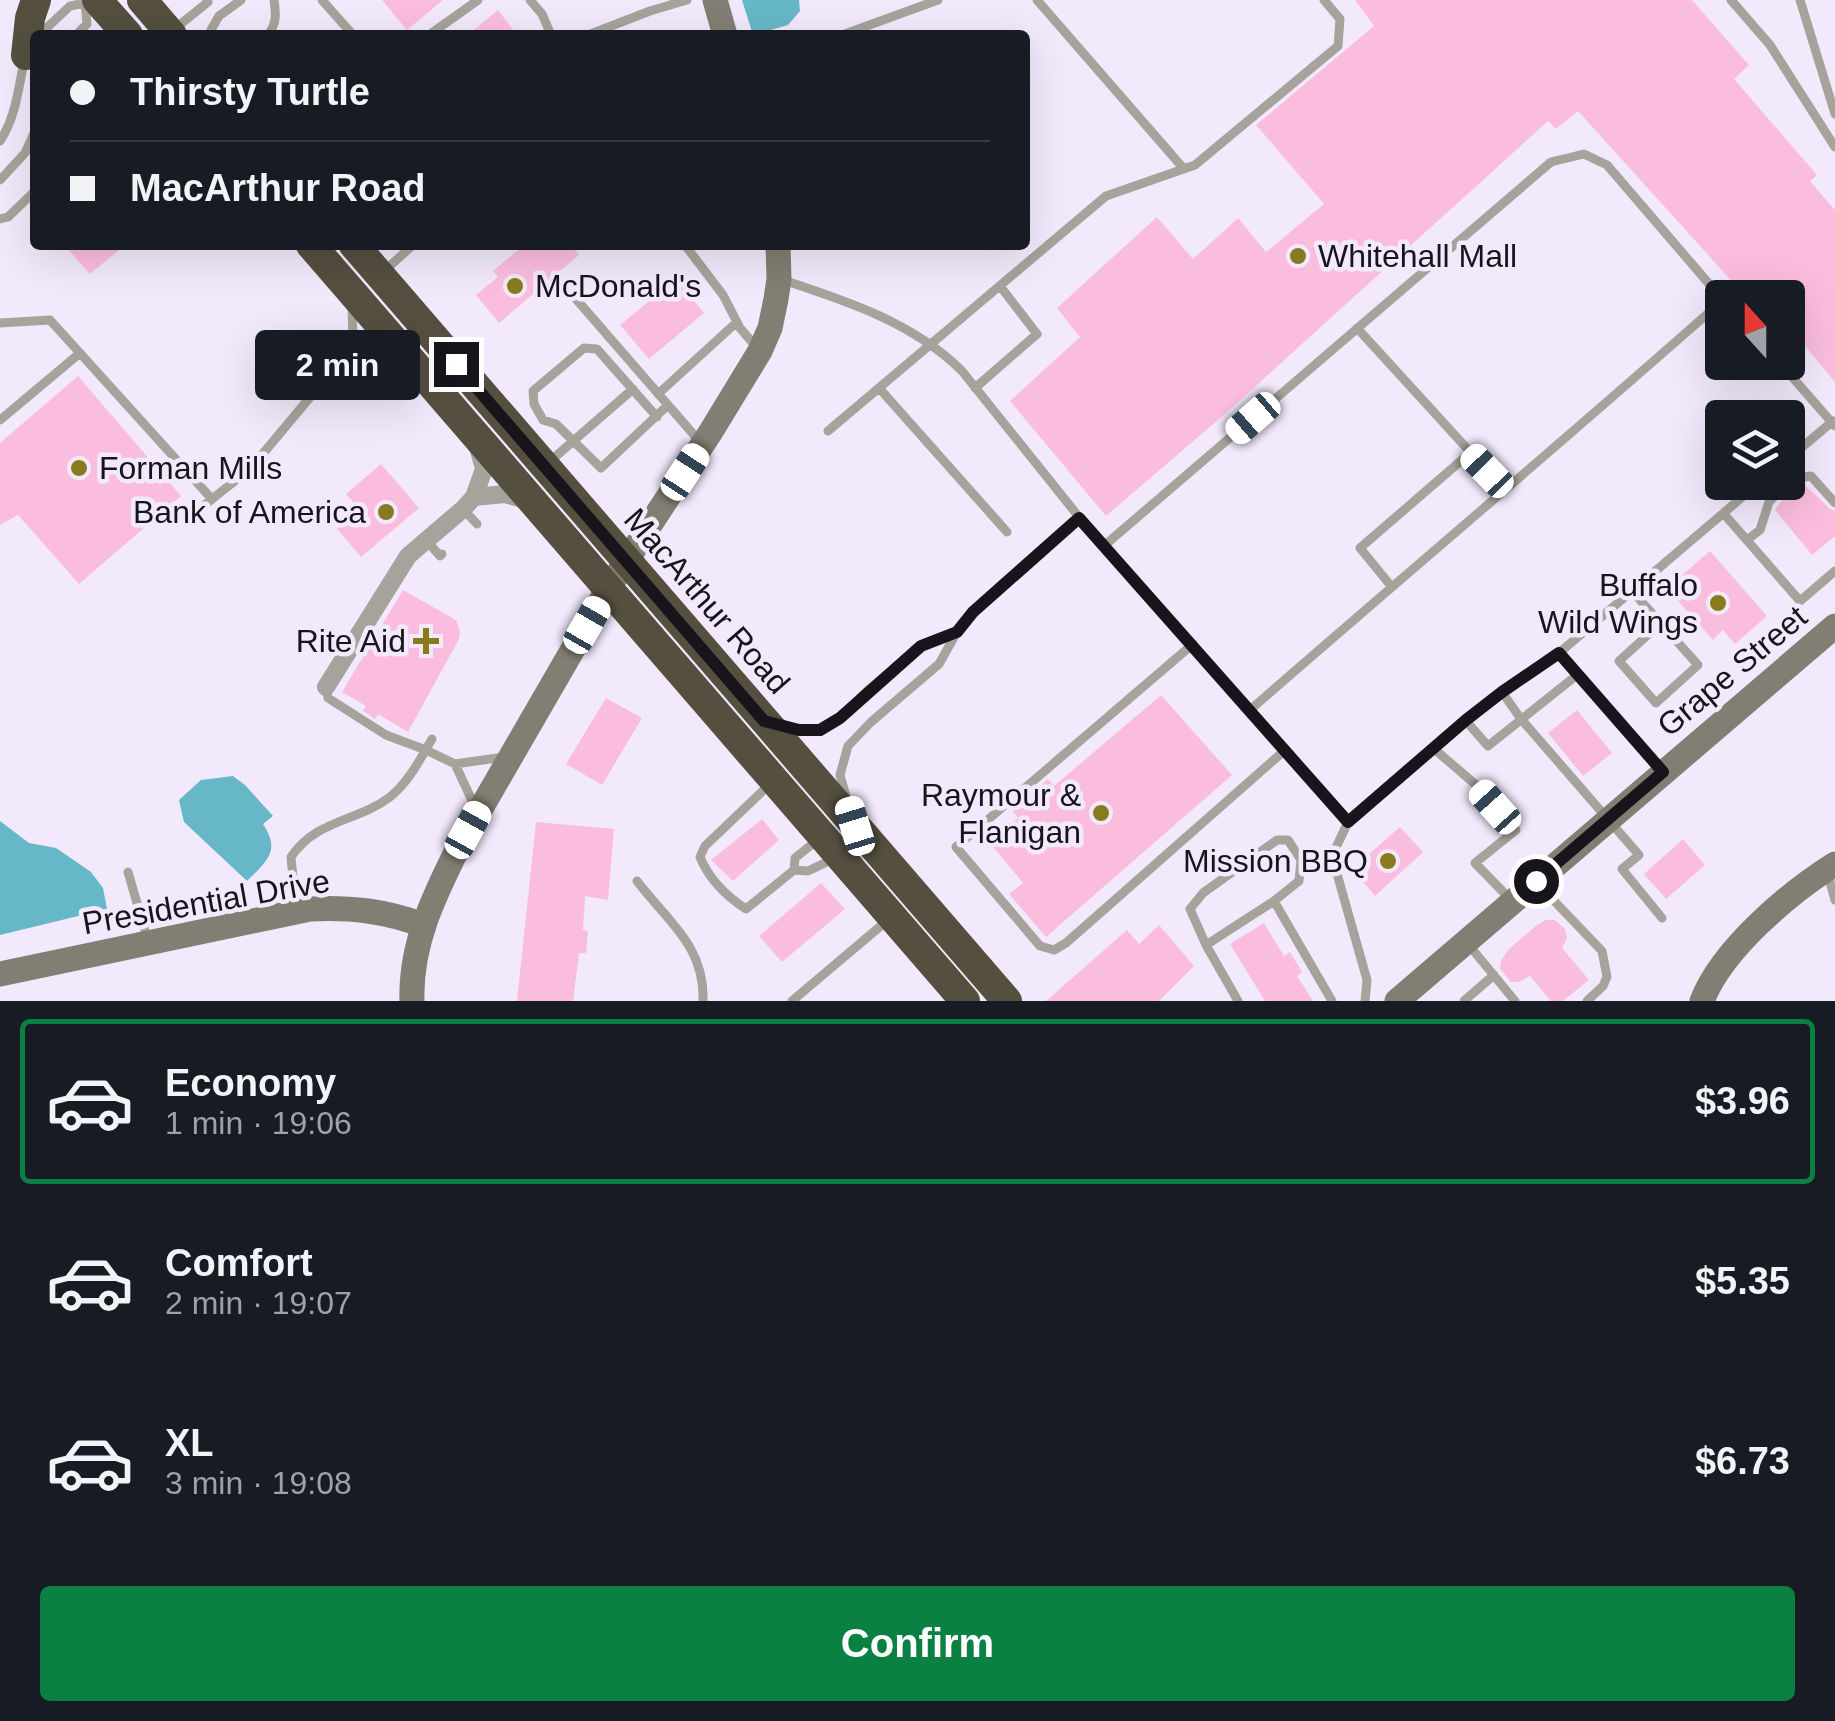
<!DOCTYPE html>
<meta charset="utf-8">
<style>
body{margin:0;font-family:Arial,sans-serif;background:#242831;color:#f1f3f6;height:100vh;display:flex;flex-direction:column;font-size:38px;white-space:nowrap}
*{box-sizing:border-box;margin:0}
p{font-size:32px;color:#9ea1a6}
.icon{flex:none;width:55px;height:55px;fill:none;stroke:currentColor;stroke-width:2;stroke-linecap:round;stroke-linejoin:round}
.map{position:relative;height:1001px;overflow:hidden}
.drawer{display:flex;flex-direction:column;background:#171b24;flex:1}
.drawer>*{flex:none}
.banner{position:absolute;left:30px;top:30px;width:1000px;height:220px;border-radius:10px;box-shadow:0 10px 40px #0002;display:grid;align-content:center;height:220px;padding:0 40px;background:#171b24}
.needle{width:65px;rotate:339deg}
.buttons{position:absolute;left:1705px;top:280px;display:grid;gap:20px}
.buttons a{display:grid;place-items:center;width:100px;height:100px;border-radius:10px;background:#171b24;box-shadow:0 10px 40px #0002;font-size:50px}
.end{position:absolute;width:45px;height:45px;margin:-22px;border:12px solid #17151b;background:#fff;box-shadow:0 0 0 5px #fff}
.from{border-radius:50%}
.bubble{position:absolute;height:70px;border-radius:10px;background:#171b24;box-shadow:0 10px 40px #0002;font-size:32px;font-weight:800;line-height:70px;text-align:center}
.car{position:absolute;width:30px;height:60px;margin:-30px -15px;border-radius:12px;box-shadow:0 0 8px 2px #0007;background:linear-gradient(#fff 24%,#345 0 40%,#fff 0 76%,#345 0 86%,#fff 0)}
.banner b{display:flex;align-items:center;gap:35px;height:95px;font-size:38px}
.banner b+b{border-top:2px solid #363941}
.banner i{width:25px;height:25px;background:#f1f3f6}
ul{padding:18px 0 0;list-style:none}
li{display:flex;align-items:center;gap:30px;height:165px;margin:0 20px 15px;padding:0 20px;border:5px solid transparent;border-radius:10px}
li div{flex:1}
li b{display:block;font-size:38px}
li em{font-style:normal;font-weight:800}
li.selected{border-color:#0b8043}
li>.icon{width:90px;height:90px;stroke-width:1.5}
.button{display:flex;gap:20px;margin-top:auto;padding:20px 40px}
.button a{flex:1;height:115px;border-radius:10px;background:#0b8043;color:#fff;font-size:40px;font-weight:800;line-height:115px;text-align:center}
.map>svg:first-child{display:block}
.water{fill:#66b7c7}
.building{fill:#fbbdde}
.lines{fill:none;stroke-linecap:round;stroke-linejoin:round}
.lane{stroke:#a5a39b;stroke-width:9}
.street{stroke:#a5a39b;stroke-width:18}
.secondary{stroke:#827e73;stroke-width:25}
.highway{stroke:#544f3f;stroke-width:30}
.route{stroke:#17151b;stroke-width:12}
.poi-dot{fill:#8a7a1f;stroke:#f2eafc;stroke-width:4}
.labels{text-anchor:middle;dominant-baseline:central;stroke-width:9;stroke-linejoin:round;paint-order:stroke}
.poi-label{font-size:32px;fill:#17151b;stroke:#f2eafc;text-anchor:end}
.street-label{font-size:32px;fill:#17151b;stroke:#f2eafc}
</style>
<div class="map">
<svg width="1835" height="1001" viewBox="0 0 1835 1001">
<rect width="100%" height="100%" fill="#f2eafc"/>
<path class="water" d="M742,0h57l1,11 -12,14 -35,10z
M233,776l12,9 28,31 -10,8c18,27 4,37 -16,57l-63,-59 -5,-22 22,-20z
M0,821l29,22 27,5 35,24 12,16 4,21 -107,26z"/>
<path class="building" d="M382,0h61l-36,30z
M1355,0h337l57,65 -15,14 83,96 -7,6 25,29v172l-47,-56v-28h-41l-169,-187 -22,18 -8,-8 -322,292 -120,103 -96,-115 70,-64 -23,-29 100,-91 36,42 45,-41 28,34 58,-48 -68,-79 118,-99z
M498,10l19,25h-49z
M64,245h61l-35,29z
M524,245h47l8,10 -80,68 -23,-28 22,-18 -5,-6z
M676,279l28,34 -55,46 -29,-34z
M78,376l103,120 -102,88 -61,-69 -18,10v-82z
M381,464l38,44 -58,49 -24,-28 23,-19 -14,-16z
M1805,485l24,23 6,3v25l-23,19 -37,-45 8,-11 16,-13z
M1710,551l57,65 -32,28 -12,-14 -10,10 -44,-49 13,-11 -2,-3z
M403,590l53,30 4,11 -1,8 -51,93 -30,-18 -3,5 -12,-8 3,-5 -24,-14z
M1161,695l71,80 -186,162 -37,-43 14,-11 -34,-41 29,-24 -6,-8 36,-31 6,7z
M606,698l36,20 -40,67 -36,-21z
M1577,710l35,43 -29,23 -35,-43z
M762,819l17,21 -46,41 -22,-21z
M536,822l78,7 -6,71 -23,-4 -2,34 5,1 -2,22h-7l-6,48h-56z
M1400,827l23,25 -48,44 -23,-27z
M1683,839l22,26 -39,34 -22,-25z
M821,883l24,26 -63,53 -23,-26z
M1546,920h9l10,9 2,9 -5,10 27,32 -26,21h-12l-21,-25 -11,6h-8l-11,-13 1,-8 7,-11 29,-25z
M1264,923l20,33 6,-4 12,20 -5,4 16,25h-48l-35,-57z
M1159,925l35,41 -35,35h-113l81,-71 12,14z"/>
<g class="lines">
<path class="lane" d="M322,0l31,35
M530,0l12,14 9,21
M1037,0l147,169
M1731,0l39,45 65,102
M1800,0l35,114
M172,31l36,-29 -1,-2
M39,35l31,-29 15,-3 2,-3
M76,35l11,-11 -2,-21
M213,35l-2,-5 8,-14 22,-16
M268,35c9,-12 8,-21 6,-35
M429,35l49,-35
M588,35l62,-24 37,-11
M842,35l96,-35
M0,141c17,-26 18,-54 25,-83
M0,180l25,-27 10,-22
M0,219l8,-2 27,-26
M685,245l38,50 17,33 18,21
M382,273l31,-28
M783,280c64,21 131,43 179,91l117,146 269,305
M576,299l125,144
M0,323l50,-3 161,178
M1357,328l147,161
M1779,362l56,64
M326,383l59,-46
M879,388l128,144
M975,388l62,-54 -37,-48
M658,394l79,-72
M657,417l-60,-68 -13,-1 -51,43 1,13 9,16 13,4 45,44 67,-63
M0,420l80,-67
M828,431l278,-235 89,-31 143,-119 2,-27 -16,-19
M1788,459l45,-38
M548,463l85,-74
M463,509l14,15
M1724,514l76,87 35,-30
M187,519l64,-51 75,-90 27,-39 -1,-31
M1747,540l13,-10 9,-28 23,-23 19,-3 24,27
M427,541l13,15 2,-2
M1105,545l446,-383 33,-8 23,11 115,134
M1391,586l-31,-38 110,-95
M1632,591l66,74 -42,38 -37,-42 42,-38
M1193,644l-237,203 84,99 14,4 12,-7 218,-192
M1559,653l103,119
M326,687l2,11 58,37 40,15 29,14 49,-7
M1502,692l19,27 118,136 -17,14 40,49
M1250,710c157,-137 316,-271 472,-409
M1466,721l22,25 89,-71
M783,726l16,4h21l20,-12 28,-28 53,-44 36,-14
M1433,748l42,36 41,46 -41,33 37,38
M455,764l20,43
M771,783l-66,63 -5,11c9,22 26,39 46,52l48,-39 1,-12 25,-20
M847,800l-7,-25 8,-29 23,-24 68,-58 18,-32 16,-21 106,-94
M794,870l14,1 25,-12
M128,872l20,69
M1828,874l7,26
M637,881c31,41 68,65 66,120
M1537,883l65,68 5,26 -4,9 -16,15
M296,909l-5,-52c26,-38 66,-35 99,-60 19,-15 30,-38 42,-58
M1468,944l47,57
M1206,945l-16,-36 13,-16 74,-53h11l13,20 -2,21 -25,20
M792,1001l97,-82
M1238,1001l-32,-56 68,-44 58,100
M1365,1001l2,-21 -35,-124 16,-34 118,-101 36,-29 57,-39 201,-171
M1464,1001l30,-26"/>
<path class="street" d="M474,497l31,-3 22,6
M326,687l82,-131 55,-47 11,-12 10,-28 -6,-22"/>
<path class="secondary" d="M715,0l10,35
M0,974l310,-65c41,-2 75,2 113,16
M412,1001c-2,-56 22,-105 46,-153l148,-256 104,-159 50,-82 10,-23 6,-29 3,-20 -1,-34
M1397,1001l438,-375
M1702,1001c20,-52 87,-108 133,-137"/>
<path class="highway" d="M97,0l31,35
M142,0l30,35
M26,55l4,-37 6,-18
M311,245l654,756
M354,245l653,756"/>
</g>
<g class="lines">
<path class="route" d="M456,364l308,357 35,9h21l20,-12 81,-72 36,-14 16,-20 106,-94 269,304 118,-102 36,-28 57,-39 104,119 -127,109"/>
</g>
<g class="poi-dot">
<circle cx="1298" cy="256" r="10"/>
<circle cx="515" cy="286" r="10"/>
<circle cx="79" cy="468" r="10"/>
<circle cx="386" cy="512" r="10"/>
<circle cx="1718" cy="603" r="10"/>
<path d="M421 626h10v10h10v10h-10v10h-10v-10h-10v-10h10z"/>
<circle cx="1101" cy="813" r="10"/>
<circle cx="1388" cy="861" r="10"/>
</g>
<g class="labels">
<g class="poi-label">
<text x="1318" y="256" text-anchor="start">Whitehall Mall</text>
<text x="535" y="286" text-anchor="start">McDonald's</text>
<text x="99" y="468" text-anchor="start">Forman Mills</text>
<text x="366" y="512">Bank of America</text>
<text x="1698" y="585">Buffalo<tspan x="1698" dy="37">Wild Wings</tspan></text>
<text x="406" y="641">Rite Aid</text>
<text x="1081" y="795">Raymour &amp;<tspan x="1081" dy="37">Flanigan</tspan></text>
<text x="1368" y="861">Mission BBQ</text>
</g>
<g class="street-label">
<text transform="translate(707 601) rotate(49)">MacArthur Road</text>
<text transform="translate(1732 671) rotate(-40)">Grape Street</text>
<text transform="translate(206 902) rotate(-10)">Presidential Drive</text>
</g>
</g>
</svg>
<div class="buttons">
<a><svg class="needle" viewBox="-14 -14 28 28"><path d="M0-13l5 13h-10z" fill="#e53935"/><path d="M0 13l5-13h-10z" fill="#9ea1a6"/></svg></a>
<a><svg class="icon" aria-label="layers" viewBox="0 0 24 24"><path d="M12 4l9 5-9 5-9-5zM3 14l9 5 9-5"/></svg></a>
</div>
<i class="end from" style="left:1536px;top:881px"></i>
<i class="end" style="left:456px;top:364px"></i>
<div class="bubble" style="left:255px;top:330px;width:165px">2 min</div>
<i class="car" style="left:1253px;top:418px;rotate:229deg"></i>
<i class="car" style="left:1487px;top:471px;rotate:316deg"></i>
<i class="car" style="left:685px;top:472px;rotate:33deg"></i>
<i class="car" style="left:587px;top:625px;rotate:30deg"></i>
<i class="car" style="left:1495px;top:807px;rotate:318deg"></i>
<i class="car" style="left:855px;top:826px;rotate:343deg"></i>
<i class="car" style="left:468px;top:830px;rotate:29deg"></i>
<div class="banner">
<b><i class="from"></i>Thirsty Turtle</b>
<b><i></i>MacArthur Road</b>
</div>
</div>
<section class="drawer">
<ul>
<li class="selected"><svg class="icon" aria-label="car" viewBox="0 0 24 24"><path d="M5 17H2v-5l4-1 3-4h7l3 4 3 1v5h-3M9 17h6M6 11h13"/><circle cx="7" cy="17" r="2"/><circle cx="17" cy="17" r="2"/></svg><div><b>Economy</b><p>1 min · 19:06</p></div><em>$3.96</em></li>
<li><svg class="icon" aria-label="car" viewBox="0 0 24 24"><path d="M5 17H2v-5l4-1 3-4h7l3 4 3 1v5h-3M9 17h6M6 11h13"/><circle cx="7" cy="17" r="2"/><circle cx="17" cy="17" r="2"/></svg><div><b>Comfort</b><p>2 min · 19:07</p></div><em>$5.35</em></li>
<li><svg class="icon" aria-label="car" viewBox="0 0 24 24"><path d="M5 17H2v-5l4-1 3-4h7l3 4 3 1v5h-3M9 17h6M6 11h13"/><circle cx="7" cy="17" r="2"/><circle cx="17" cy="17" r="2"/></svg><div><b>XL</b><p>3 min · 19:08</p></div><em>$6.73</em></li>
</ul>
<div class="button"><a>Confirm</a></div>
</section>
